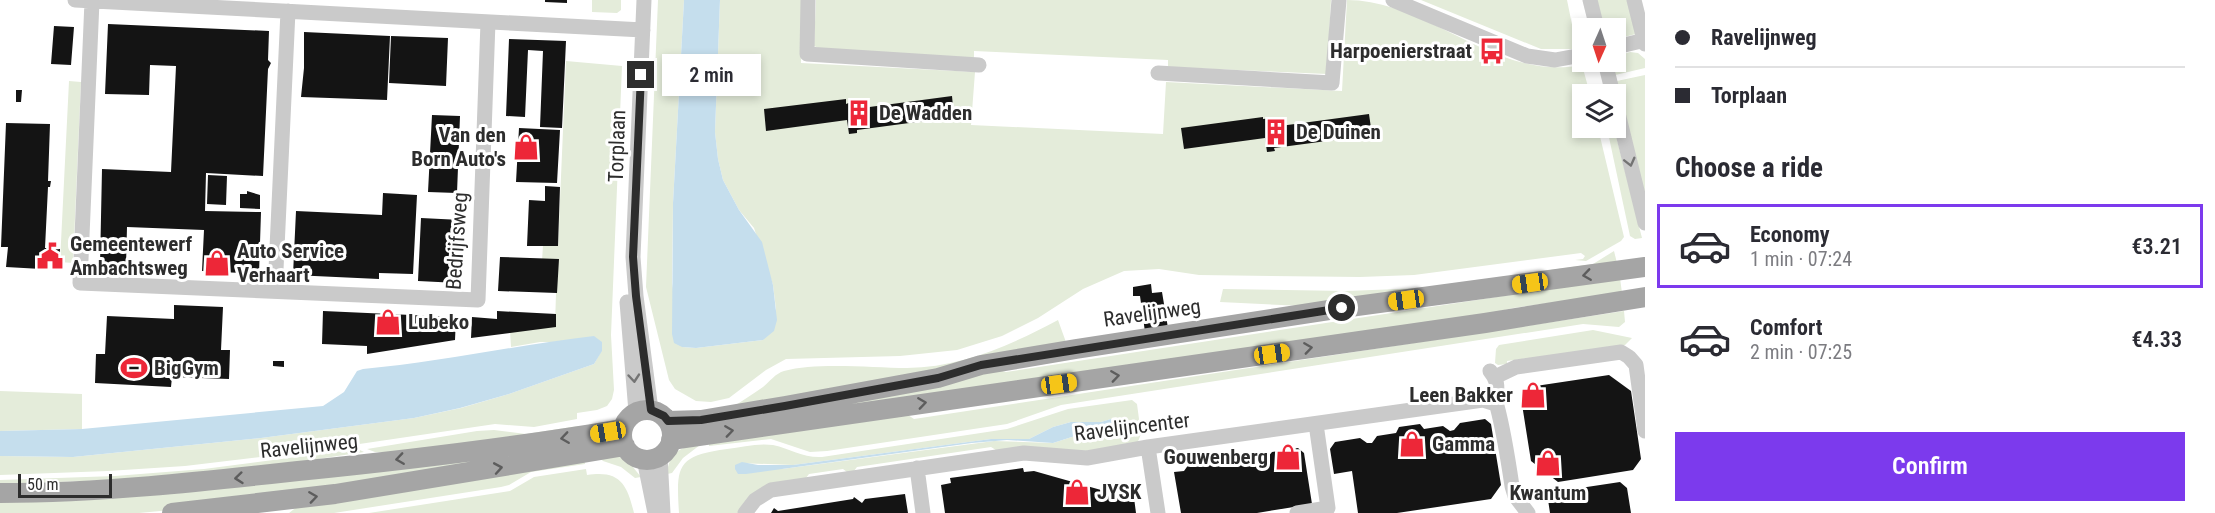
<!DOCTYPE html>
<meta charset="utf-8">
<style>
body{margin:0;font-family:"Roboto Condensed",sans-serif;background:#f7f7f7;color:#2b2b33;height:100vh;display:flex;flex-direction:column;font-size:22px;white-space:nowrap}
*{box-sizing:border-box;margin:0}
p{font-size:20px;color:#7c7c81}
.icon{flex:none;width:33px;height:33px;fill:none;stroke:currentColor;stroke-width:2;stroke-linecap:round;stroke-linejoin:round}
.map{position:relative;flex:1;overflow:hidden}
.sheet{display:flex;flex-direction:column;background:#fff;width:570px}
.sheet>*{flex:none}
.top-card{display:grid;align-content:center;height:132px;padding:0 30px;background:#fff}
.needle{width:39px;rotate:183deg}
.tools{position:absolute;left:1572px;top:18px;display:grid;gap:12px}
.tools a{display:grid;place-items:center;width:54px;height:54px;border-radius:0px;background:#fff;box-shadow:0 3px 9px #0003;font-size:30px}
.scale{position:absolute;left:18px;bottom:15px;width:94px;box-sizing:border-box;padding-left:6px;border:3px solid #2d2d2d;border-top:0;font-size:16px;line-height:21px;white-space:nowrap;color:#2d2d2d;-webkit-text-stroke:4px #fff;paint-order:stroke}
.end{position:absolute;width:27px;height:27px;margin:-14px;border:8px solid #2d2d2d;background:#fff;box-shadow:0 0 0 3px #fff}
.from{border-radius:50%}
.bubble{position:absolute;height:42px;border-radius:0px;background:#fff;box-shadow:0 3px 9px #0003;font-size:20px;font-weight:600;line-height:42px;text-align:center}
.car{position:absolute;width:18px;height:36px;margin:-18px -9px;border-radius:8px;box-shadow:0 0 4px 2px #0007;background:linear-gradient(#f5c518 24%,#345 0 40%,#f5c518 0 76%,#345 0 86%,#f5c518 0)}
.top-card b{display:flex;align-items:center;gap:21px;height:57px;font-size:22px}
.top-card b+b{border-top:2px solid #e1e1e2}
.top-card i{width:15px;height:15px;background:#2b2b33}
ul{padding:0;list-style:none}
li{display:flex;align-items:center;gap:18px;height:84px;margin:0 12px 9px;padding:0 18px;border:3px solid transparent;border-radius:0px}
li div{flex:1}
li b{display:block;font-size:22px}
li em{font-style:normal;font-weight:600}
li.active{border-color:#7c3aed}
li>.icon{width:54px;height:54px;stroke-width:1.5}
h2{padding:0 30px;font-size:27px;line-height:72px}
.action{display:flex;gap:12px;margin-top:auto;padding:12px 30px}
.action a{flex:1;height:69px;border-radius:0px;background:#7c3aed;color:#fff;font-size:24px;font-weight:600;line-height:69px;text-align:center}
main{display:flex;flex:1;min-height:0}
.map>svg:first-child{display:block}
.green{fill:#e4ecda;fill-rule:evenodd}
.water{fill:#c5deed}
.building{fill:#141414}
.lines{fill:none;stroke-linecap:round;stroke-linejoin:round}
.minor{stroke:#cacaca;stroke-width:15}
.major{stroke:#a5a5a5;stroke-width:20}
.oneway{stroke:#747474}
.oneway2{stroke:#5d5d5d}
.route{stroke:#2d2d2d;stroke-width:8}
.labels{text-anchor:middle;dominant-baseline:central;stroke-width:6;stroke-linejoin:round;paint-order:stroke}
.poi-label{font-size:21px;font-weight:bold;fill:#2d2d2d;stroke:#fff;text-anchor:start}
.street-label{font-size:21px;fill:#2d2d2d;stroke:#fff}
</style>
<main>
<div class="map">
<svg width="1645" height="513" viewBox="0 0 1645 513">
<rect width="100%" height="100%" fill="#fff"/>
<path class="green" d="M592,0h29v10l-4,3 -25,-1z
M658,0h26l-11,203 -1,80 10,64 14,1 67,-8 13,-31 -3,-24 -19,-57 -15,-18 -16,-30 -5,-21 -3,-27 5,-132h82l-1,63 174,9 -4,53 192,9 3,-52 176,9 5,-91c83,0 148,82 235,65l8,29h-8v34h16l26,109 -3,4 -35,20 -11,-1 8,-1 2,-3 -4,-3 -167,22 -54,2 -161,-2 -40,-6 -35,2 -41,18 -45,29 -36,18 -45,14 -57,6 -114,3 -20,11 -37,28 -18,4 -15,-1 -21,-12 -6,-9 -23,-93z
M816,0h515l-4,74 -159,-7v-7l-194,-9v9l-144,-7 -16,-7z
M1421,0h146l10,49h-36z
M1597,0h30l9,34 -20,5v-11h-12z
M1630,52l8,1 7,6v9l-34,8v-14h5l1,-6z
M566,61l56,5 -11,269 3,55 -2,9 -5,7 -10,4 -20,3v6l-43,8 -39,-3 -183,27 -127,15 -77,5 -108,4v-19l73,1 188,-19 153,-20 47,-10 48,-14 85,-30 8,-14v-8h-62l-29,5 -1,-17 45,-5 2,-63 -15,-1 1,-16 15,1z
M1645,75v124l-33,-117z
M69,81l12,1 -8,181 -13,-1z
M1607,128h7l28,110 -7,1 -5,-3z
M1614,251l3,12 -314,43 -83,-4 3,-13 123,2 79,-3 168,-24z
M1620,278l2,15 -109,15 -61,14 -555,83 -118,7 216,-43 11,3z
M1624,311l1,11 -6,5 -36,-3 -522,81 -54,19 -180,27 -17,1 -39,-13 -62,7v-6l196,-27 9,6z
M1058,320l9,25 -339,65c12,-8 24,-15 35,-23 6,-5 13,-14 21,-16 33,-9 88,-3 123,-3 55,-1 104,-23 151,-48z
M1593,330l39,8 -7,7 -95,15 -1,-2 -22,3v3l-9,1 -3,-2 1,-14 3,-4z
M0,391l82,3v35l-82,2z
M1132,400l5,4 4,30 -4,10 -47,9 -94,-3 -5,-3 -134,20 -3,4 -7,1 -4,-3 -34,5 -3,4 -66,35h-61c-3,-48 -2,-57 48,-64 15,-2 31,-6 46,-4 18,4 30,13 49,12l185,-28 61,-20zM1111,419l7,3 2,7 -4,4 -38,2 -25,8 -59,-2 -212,28 -44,-6 55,2 198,-26h38l24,-12 18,-5h30z
M578,426l2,5 -168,22 -37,-1 -8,-3 110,-18 17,-1 32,4z
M700,445l-17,13 -11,15 -5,1c2,-21 13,-28 33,-29z
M358,449l6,3 -79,12 -143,15 -142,5v-4l115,-4 89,-7z
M582,449l-379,58 -64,6h-139v-12l323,-25z
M615,455l13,6 13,16 -6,1 -14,-11 -18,-6 -3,-3z
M584,457l1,7 -54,8 -22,13 -8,2 -167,26h-45l13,-10z
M586,469l1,6c33,-5 40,9 47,38h-265l141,-22 24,-14z"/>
<path class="water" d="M684,0h36l-5,132 3,27 5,21 16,30 23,32 11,43 4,35 -3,11 -11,9 -67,8 -14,-1 -8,-4 -2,-9 1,-131z
M594,336l8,6v9l-8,13 -85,30 -49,14 -46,10 -153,20 -188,19 -73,-1v-25l82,-2 241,-23 21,-14 13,-21 6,-2c77,-7 153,-24 231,-33z
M1111,419l4,1 4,5v6l-3,2 -38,2 -25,8 -46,-3 -35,3 -226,31h-8l-3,-5v-4l7,-3 16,3h35l198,-26h38l24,-12 18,-5h30z"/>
<path class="building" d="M545,0h22v3l-22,-1z
M108,24l161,7 -1,29 3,3 -3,6 -5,107 -57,-3 -1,38 56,1 -2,62 -57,-3 2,-41 -77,-3 -1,39 -15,-2v1h-11l2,-96 69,3 5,-106 -26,-1 -1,30 -44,-1z
M54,26l20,1 -3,38 -20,-1z
M304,32l86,4 -3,64 -86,-3 3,-29z
M391,36l57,2 -2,48 -57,-3z
M509,39l57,2 -4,87 -22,-1 3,-76 -15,-1 -3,67 -19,-1z
M16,90h6l-1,12h-5z
M952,96l2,21 -97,13v3l-8,1 -2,-14 -81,11 -2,-22 82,-10v5l15,-6 1,10z
M1369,114l3,21 -98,13 1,3 -8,1 -2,-14 -81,11 -3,-21 82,-11v2l16,-2 1,9z
M432,115l28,1 -3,77 -29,-1z
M6,123l44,1 -2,57h3l-1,6h-2l-3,61 15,1 -1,21 -53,-3 2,-20h-7z
M519,128l41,2 -3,53 -41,-1z
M208,175l19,1 -1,29 -19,-1z
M545,186l15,1 -2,59h-31l2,-46 16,1z
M247,191l13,4v14l-20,-1v-14h7z
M383,193l34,2 -4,79 -34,-1v6l-86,-4 3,-64 86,4z
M421,218l40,2 -3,63 -40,-2z
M500,257l59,2 -2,34 -59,-2z
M1151,284l1,9 10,-1 6,36 -23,4 -5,-36h-7v-9z
M174,305l49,2 -2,43h9l-1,29 -57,-2 -1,10 -76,-4 1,-29h9l2,-38 67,3z
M323,311l133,6 -1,23 -88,14v-8l-45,-2z
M497,311l59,3v13l-85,11 1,-21 25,2z
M273,361h11v6l-11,-1z
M1609,375l22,16 10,68 -8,11 -75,12 -27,-21 -10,-63 8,-11z
M1485,419l6,5 10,61 -10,14 -94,14h-39l-6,-42 -18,3 -4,-25 5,-7 25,-4 7,5h5l5,-7 19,-3 3,-6 21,-3 4,5 19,-3 7,5 4,-1 6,-7z
M1298,448l6,5 8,51 -55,9h-76l-7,-41 10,-1 5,-7 26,-4 7,6 4,-1 5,-7 25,-4 7,5 4,-1 5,-6z
M1023,468l1,4 10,-1 67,19 1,5 31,-5 3,23h-191l-4,-28 10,-2 -1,-5z
M1620,482l7,6 4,25h-81l-3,-20z
M905,494l3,19h-137l3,-5 4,3 75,-12 1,-2 8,6 3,-4z"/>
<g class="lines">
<path class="minor" d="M75,0l568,30
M644,0l-11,257 3,39 15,114
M808,0l-1,54 172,11
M1393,0l134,56 28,4 27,-5
M1590,0l7,28
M1634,0l11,44
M92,1l-12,282 398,17 10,-278
M1616,47l29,-7
M1605,62l8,32
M1158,73l174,10 7,-83
M1616,105l29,118
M275,291l13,-280
M627,302l9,110
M1490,371c12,14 4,22 7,35 7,26 11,53 15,80l3,10 13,17
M1495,377l21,-10 105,-15 8,5 7,8 9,66
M1148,447l10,66
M660,456l3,57
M644,459l11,54
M917,468l6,45
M745,513l10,-13 16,-10 253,-37 63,5 61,-11 335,-47 13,4
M1297,513l31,-5 -12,-84"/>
<path class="major" d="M622 435a25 25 0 1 1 50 0a25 25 0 1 1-50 0Z
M668,421l33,-1 84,-14 153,-28 43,-13 95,-16 266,-41 303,-41
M671,440l814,-117 160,-26
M0,493c100,0 199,-11 298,-22 109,-11 217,-24 324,-42
M172,513l163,-19 290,-48"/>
</g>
<defs><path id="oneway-chevron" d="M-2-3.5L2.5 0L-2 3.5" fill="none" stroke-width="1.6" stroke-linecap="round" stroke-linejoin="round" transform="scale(1.5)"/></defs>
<g class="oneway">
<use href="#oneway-chevron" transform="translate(1630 162) rotate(76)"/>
<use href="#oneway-chevron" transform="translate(634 378) rotate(85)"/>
</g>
<g class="oneway2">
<use href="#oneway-chevron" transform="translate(1587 275) rotate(172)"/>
<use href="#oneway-chevron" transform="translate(1308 348) rotate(-8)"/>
<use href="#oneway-chevron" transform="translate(1115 376) rotate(-8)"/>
<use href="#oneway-chevron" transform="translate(922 403) rotate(-8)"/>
<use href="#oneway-chevron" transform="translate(729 431) rotate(-8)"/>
<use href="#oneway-chevron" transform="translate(565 438) rotate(172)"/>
<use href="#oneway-chevron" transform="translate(400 459) rotate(172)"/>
<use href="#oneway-chevron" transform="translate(498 468) rotate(-10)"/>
<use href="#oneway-chevron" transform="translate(239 478) rotate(174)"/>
<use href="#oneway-chevron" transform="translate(313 497) rotate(-8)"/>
</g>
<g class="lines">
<path class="route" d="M641,75l-8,182 3,39 15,114 13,6 4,5 33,-1 84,-14 153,-28 43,-13 361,-57"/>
</g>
<defs>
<g id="bus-bare" transform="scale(2.07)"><path d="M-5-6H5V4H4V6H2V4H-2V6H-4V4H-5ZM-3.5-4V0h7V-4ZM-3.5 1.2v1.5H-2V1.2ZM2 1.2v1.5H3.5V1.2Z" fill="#ed2738" stroke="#fff" stroke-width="2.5" paint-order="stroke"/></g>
<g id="building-bare" transform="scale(2.07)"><path d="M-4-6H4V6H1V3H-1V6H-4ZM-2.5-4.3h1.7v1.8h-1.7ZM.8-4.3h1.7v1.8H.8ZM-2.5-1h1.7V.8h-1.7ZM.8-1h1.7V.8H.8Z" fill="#ed2738" stroke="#fff" stroke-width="2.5" paint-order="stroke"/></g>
<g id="shop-bare" transform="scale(2.07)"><path d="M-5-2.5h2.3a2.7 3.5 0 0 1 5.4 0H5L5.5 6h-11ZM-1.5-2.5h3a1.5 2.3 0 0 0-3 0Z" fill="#ed2738" stroke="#fff" stroke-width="2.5" paint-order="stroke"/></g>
<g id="civic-bare" transform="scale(2.07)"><path d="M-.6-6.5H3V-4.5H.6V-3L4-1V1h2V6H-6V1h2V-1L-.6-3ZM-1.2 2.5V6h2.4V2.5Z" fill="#ed2738" stroke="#fff" stroke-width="2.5" paint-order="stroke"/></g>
<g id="stadium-bare" transform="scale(2.07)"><path d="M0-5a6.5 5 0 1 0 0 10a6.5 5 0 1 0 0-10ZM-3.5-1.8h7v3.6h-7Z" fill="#ed2738" stroke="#fff" stroke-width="2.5" paint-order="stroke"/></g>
</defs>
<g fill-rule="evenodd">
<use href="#bus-bare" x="1492" y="51"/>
<use href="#building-bare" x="859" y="113"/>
<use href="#building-bare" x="1276" y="132"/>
<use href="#shop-bare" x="526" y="147"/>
<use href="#civic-bare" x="50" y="256"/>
<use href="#shop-bare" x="217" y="263"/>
<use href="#shop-bare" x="388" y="322"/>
<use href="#stadium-bare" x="134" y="368"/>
<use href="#shop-bare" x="1533" y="395"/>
<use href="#shop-bare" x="1412" y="444"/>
<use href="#shop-bare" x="1288" y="457"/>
<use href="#shop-bare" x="1548" y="463"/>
<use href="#shop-bare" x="1077" y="492"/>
</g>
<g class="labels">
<g class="poi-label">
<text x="1472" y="51" text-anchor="end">Harpoenierstraat</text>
<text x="879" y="113">De Wadden</text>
<text x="1296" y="132">De Duinen</text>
<text x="506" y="135" text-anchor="end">Van den<tspan x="506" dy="24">Born Auto's</tspan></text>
<text x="70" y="244">Gemeentewerf<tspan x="70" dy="24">Ambachtsweg</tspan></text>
<text x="237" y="251">Auto Service<tspan x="237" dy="24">Verhaart</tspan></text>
<text x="408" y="322">Lubeko</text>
<text x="154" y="368">BigGym</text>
<text x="1513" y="395" text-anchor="end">Leen Bakker</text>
<text x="1432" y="444">Gamma</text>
<text x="1268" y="457" text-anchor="end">Gouwenberg</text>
<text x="1097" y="492">JYSK</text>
<text x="1548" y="493" text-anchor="middle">Kwantum</text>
</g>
<g class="street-label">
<text transform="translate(617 146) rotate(-88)">Torplaan</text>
<text transform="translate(457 241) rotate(-86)">Bedrijfsweg</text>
<text transform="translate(1152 313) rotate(-8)">Ravelijnweg</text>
<text transform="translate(1132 427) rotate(-7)">Ravelijncenter</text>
<text transform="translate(309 446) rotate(-6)">Ravelijnweg</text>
</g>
</g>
</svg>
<div class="tools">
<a><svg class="needle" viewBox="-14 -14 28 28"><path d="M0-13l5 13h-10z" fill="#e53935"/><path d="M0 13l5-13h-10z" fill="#7c7c81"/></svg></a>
<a><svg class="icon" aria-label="layers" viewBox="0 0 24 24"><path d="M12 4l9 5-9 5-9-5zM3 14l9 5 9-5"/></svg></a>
</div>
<div class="scale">50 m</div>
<i class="end from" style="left:1342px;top:308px"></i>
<i class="end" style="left:641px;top:75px"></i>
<div class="bubble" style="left:662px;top:54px;width:99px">2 min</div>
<i class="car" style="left:1530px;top:283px;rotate:262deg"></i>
<i class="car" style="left:1406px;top:300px;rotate:262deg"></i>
<i class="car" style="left:1272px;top:354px;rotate:82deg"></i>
<i class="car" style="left:1059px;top:384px;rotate:82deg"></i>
<i class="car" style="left:608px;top:432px;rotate:260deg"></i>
</div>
<section class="sheet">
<div class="top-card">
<b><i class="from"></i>Ravelijnweg</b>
<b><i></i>Torplaan</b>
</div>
<h2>Choose a ride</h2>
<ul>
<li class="active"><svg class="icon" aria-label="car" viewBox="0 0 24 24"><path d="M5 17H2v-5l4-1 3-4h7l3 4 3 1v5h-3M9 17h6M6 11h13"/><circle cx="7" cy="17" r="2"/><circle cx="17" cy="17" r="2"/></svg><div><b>Economy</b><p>1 min · 07:24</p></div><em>€3.21</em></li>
<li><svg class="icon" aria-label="car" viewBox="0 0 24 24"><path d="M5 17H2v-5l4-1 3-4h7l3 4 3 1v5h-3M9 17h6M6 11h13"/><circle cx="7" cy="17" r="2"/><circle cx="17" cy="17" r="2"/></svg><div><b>Comfort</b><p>2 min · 07:25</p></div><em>€4.33</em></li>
</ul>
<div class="action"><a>Confirm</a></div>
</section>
</main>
